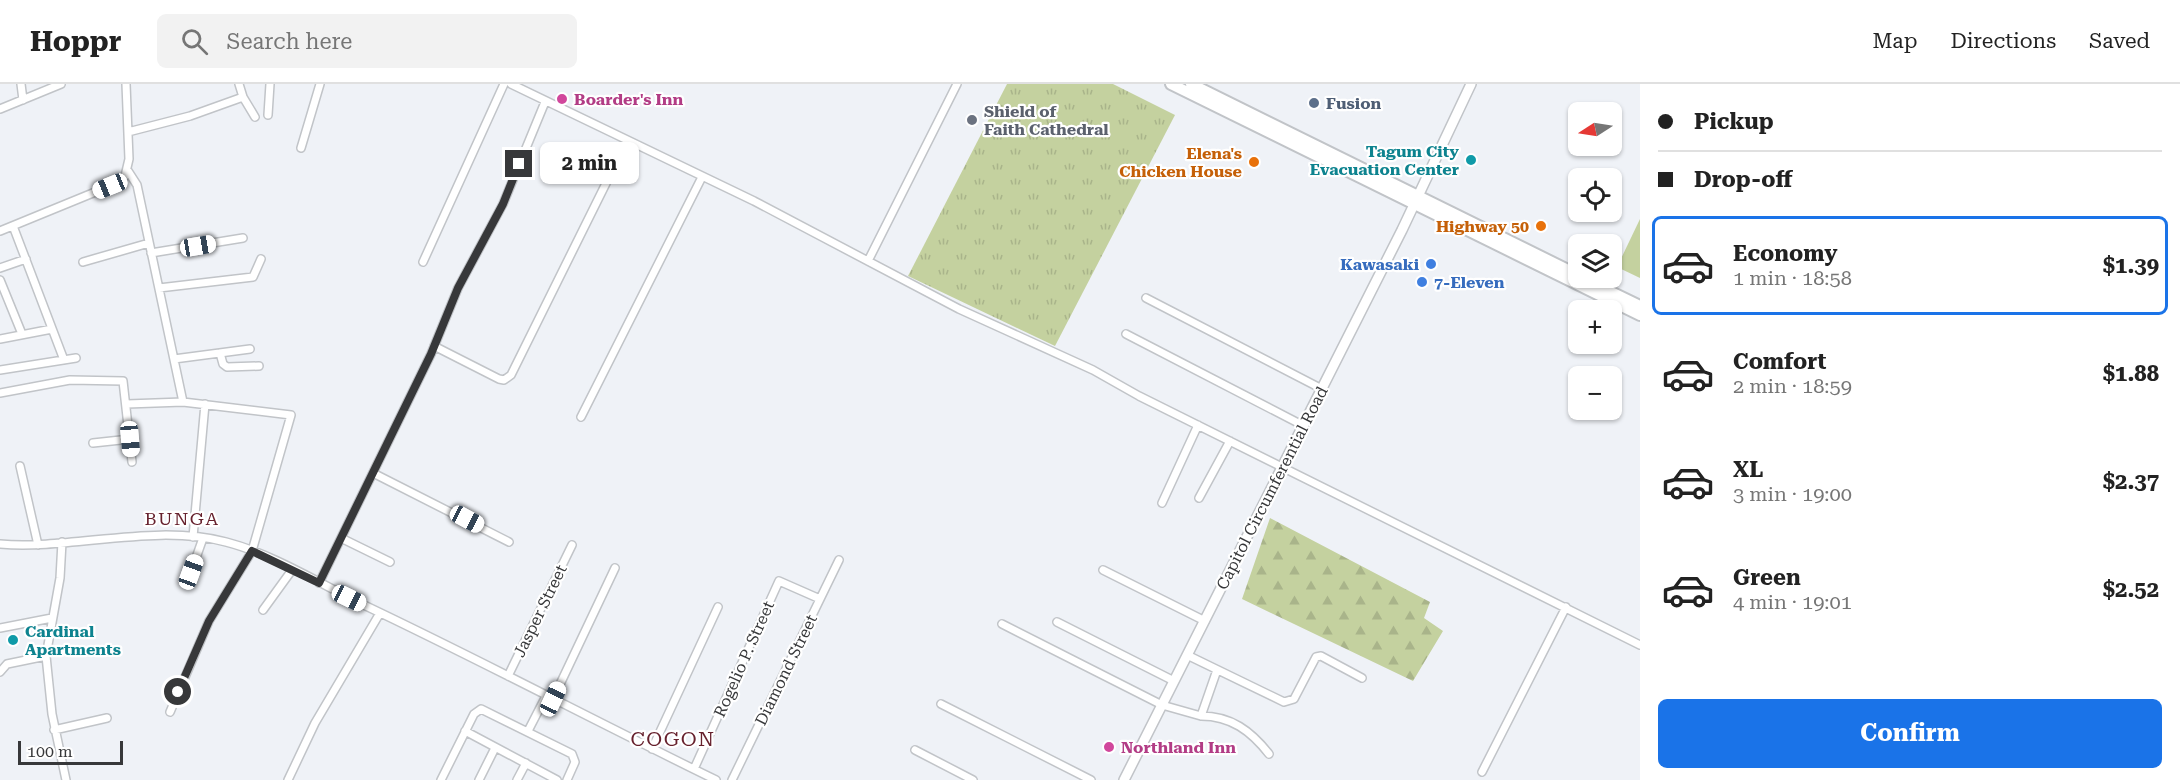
<!DOCTYPE html>
<meta charset="utf-8">
<style>
body{margin:0;font-family:"Roboto Serif",serif;background:#f2f2f2;color:#222;height:100vh;display:flex;flex-direction:column;font-size:22px;white-space:nowrap}
*{box-sizing:border-box;margin:0}
p{font-size:20px;color:#767676}
.icon{flex:none;width:33px;height:33px;fill:none;stroke:currentColor;stroke-width:2;stroke-linecap:round;stroke-linejoin:round}
.map{position:relative;flex:1;overflow:hidden}
.details{display:flex;flex-direction:column;background:#fff;width:540px}
.details>*{flex:none}
.banner{display:grid;align-content:center;height:132px;padding:0 18px;background:#fff}
.needle{width:39px;rotate:258deg}
.tools{position:absolute;left:1568px;top:18px;display:grid;gap:12px}
.tools a{display:grid;place-items:center;width:54px;height:54px;border-radius:9px;background:#fff;box-shadow:0 2px 4px #0004;font-size:30px}
.scale{position:absolute;left:18px;bottom:15px;width:105px;box-sizing:border-box;padding-left:6px;border:3px solid #37383a;border-top:0;font-size:16px;line-height:21px;white-space:nowrap;color:#37383a;-webkit-text-stroke:4px #fff;paint-order:stroke}
.end{position:absolute;width:27px;height:27px;margin:-14px;border:8px solid #37383a;background:#fff;box-shadow:0 0 0 3px #fff}
.from{border-radius:50%}
.bubble{position:absolute;height:42px;border-radius:9px;background:#fff;box-shadow:0 2px 4px #0004;font-size:20px;font-weight:700;line-height:42px;text-align:center}
.car{position:absolute;width:18px;height:36px;margin:-18px -9px;border-radius:8px;box-shadow:0 0 4px 2px #0007;background:linear-gradient(#fff 24%,#345 0 40%,#fff 0 76%,#345 0 86%,#fff 0)}
.banner b{display:flex;align-items:center;gap:21px;height:57px;font-size:22px}
.banner b+b{border-top:2px solid #e0e0e0}
.banner i{width:15px;height:15px;background:#222}
ul{padding:0;list-style:none}
li{display:flex;align-items:center;gap:18px;height:99px;margin:0 12px 9px;padding:0 6px;border:3px solid transparent;border-radius:9px}
li div{flex:1}
li b{display:block;font-size:22px}
li em{font-style:normal;font-weight:700}
li.current{border-color:#1a73e8}
li>.icon{width:54px;height:54px;stroke-width:1.5}
.cta{display:flex;gap:12px;margin-top:auto;padding:12px 18px}
.cta a{flex:1;height:69px;border-radius:9px;background:#1a73e8;color:#fff;font-size:24px;font-weight:700;line-height:69px;text-align:center}
header{display:flex;align-items:center;gap:36px;box-sizing:border-box;height:84px;padding:0 30px;background:#fff;border-bottom:2px solid #e0e0e0}
header strong{font-size:28px}
nav{display:flex;gap:33px;margin-inline-start:auto;font-size:21px}
.search{width:420px;height:54px;background:#f2f2f2;display:flex;align-items:center;gap:15px;box-sizing:border-box;padding:0 21px;border-radius:9px;color:#767676;font-size:22px}
main{display:flex;flex:1;min-height:0}
.map>svg:first-child{display:block}
.grass{fill:url(#grass-tufts)}
.forest{fill:url(#forest-firs)}
.pitch{fill:#c4d19f}
.lines{fill:none;stroke-linecap:round;stroke-linejoin:round}
.minor-casing{stroke:#c1c4c8;stroke-width:10}
.major-casing{stroke:#c1c4c8;stroke-width:12}
.highway-casing{stroke:#c1c4c8;stroke-width:14}
.minor{stroke:#fff;stroke-width:7}
.major{stroke:#fff;stroke-width:9}
.highway{stroke:#fff;stroke-width:10}
.route{stroke:#37383a;stroke-width:8}
.hotel-dot{fill:#d1479c;stroke:#fff;stroke-width:2}
.service-dot{fill:#5c6f8a;stroke:#fff;stroke-width:2}
.worship-dot{fill:#6b7280;stroke:#fff;stroke-width:2}
.culture-dot{fill:#0f9aa8;stroke:#fff;stroke-width:2}
.food-dot{fill:#e8710a;stroke:#fff;stroke-width:2}
.shop-dot{fill:#3f7fe0;stroke:#fff;stroke-width:2}
.labels{text-anchor:middle;dominant-baseline:central;stroke-width:4.5;stroke-linejoin:round;paint-order:stroke}
.hotel-label{font-size:16px;font-weight:bold;fill:#b23c85;stroke:#fff;text-anchor:start}
.service-label{font-size:16px;font-weight:bold;fill:#4e5e75;stroke:#fff;text-anchor:start}
.worship-label{font-size:16px;font-weight:bold;fill:#5b616d;stroke:#fff;text-anchor:start}
.culture-label{font-size:16px;font-weight:bold;fill:#0d838f;stroke:#fff;text-anchor:end}
.food-label{font-size:16px;font-weight:bold;fill:#c56008;stroke:#fff;text-anchor:end}
.shop-label{font-size:16px;font-weight:bold;fill:#366cbe;stroke:#fff;text-anchor:end}
.street-label{font-size:16px;fill:#37383a;stroke:#fff}
.neighbourhood-label{font-size:18px;letter-spacing:1.5px;fill:#66212d;stroke:#fff}
.quarter-label{font-size:20px;letter-spacing:1.5px;fill:#66212d;stroke:#fff}
</style>
<header>
<strong>Hoppr</strong>
<div class="search"><svg class="icon" aria-label="search" viewBox="0 0 24 24"><circle cx="10" cy="10" r="6"/><path d="M15 15l6 6"/></svg>Search here</div>
<nav><a>Map</a><a>Directions</a><a>Saved</a></nav>
</header>
<main>
<div class="map">
<svg width="1640" height="696" viewBox="0 0 1640 696">
<defs>
<pattern id="grass-tufts" width="24" height="20" patternUnits="userSpaceOnUse" patternTransform="scale(1.5)"><rect width="24" height="20" fill="#c4d19f"/><path d="M3 7l-1-3M5 7V3M7 7l1-3M15 17l-1-3M17 17v-4M19 17l1-3" fill="none" stroke="#a9b48a"/></pattern>
<pattern id="forest-firs" width="22" height="20" patternUnits="userSpaceOnUse" patternTransform="scale(1.5)"><rect width="22" height="20" fill="#c4d19f"/><path d="M5 1l3.5 6h-7zM16 11l3.5 6h-7z" fill="#a9b48a"/></pattern>
</defs>
<rect width="100%" height="100%" fill="#eff2f7"/>
<path class="grass" d="M1007,0h106l62,31 -120,231 -147,-70z"/>
<path class="forest" d="M1270,434l160,84 -6,16 19,13 -30,50 -171,-82z"/>
<path class="pitch" d="M1640,135v59l-23,-11z"/>
<g class="lines">
<g class="minor-casing">
<path id="minor" d="M21,0l2,16
M239,0l4,13 12,20
M511,0l243,117 205,108 134,61 46,26 501,249
M0,25l61,-25
M268,31l2,-31
M128,48l62,-16 53,-19
M301,64l19,-64
M128,87l9,14 46,217
M13,142l51,134
M0,147l110,-45 15,-10 4,-17 -3,-75
M151,169l92,-15
M868,177l89,-177
M83,178l66,-19
M423,178l81,-178
M0,184l26,-9
M0,196l22,54
M159,204l94,-11 8,-18
M1146,214l176,91
M1126,250l178,92
M0,255l52,-10
M434,262l65,33 5,1 7,-5 116,-234
M220,269l3,11 4,3 32,-1
M174,275l76,-10
M0,286l76,-12
M0,309l70,-13 53,1 9,81
M127,320l56,-2 108,13 -39,136 -43,70 -39,91
M581,333l121,-240
M93,359l37,-4
M20,382l18,79
M373,389l136,69
M1199,414l31,-57
M1162,419l36,-78
M193,453l12,-133
M341,454l49,24
M62,458l-2,36 -14,78 6,58 14,66
M0,460c72,6 154,-21 226,-2 47,12 96,43 140,64 118,56 233,117 350,174
M1103,486l102,51
M191,488l12,-34
M319,499l112,-229 27,-66 45,-84 42,-102
M263,526l29,-40
M1057,538l117,59
M1002,540l160,81 39,11
M0,544l52,-10
M1187,571l97,47 10,-3 22,-42 5,-1 41,22
M1217,586l-16,46c30,0 50,15 68,38
M0,588l7,-8 39,-8
M508,592l64,-131
M553,615l62,-131
M941,620l150,76
M54,646l53,-12
M465,647l92,49
M528,647l18,-35
M652,665l66,-142
M915,666l58,30
M694,685l85,-188 41,18
M1482,688l84,-165
M288,696l27,-57 65,-110
M441,696l33,-66 7,-5 91,45 3,8 -8,18
M479,696l16,-32
M517,696l9,-17
M732,696l107,-220"/>
</g>
<g class="major-casing">
<path id="major" d="M1124,696l278,-550 69,-146"/>
</g>
<g class="highway-casing">
<path id="highway" d="M1171,0l469,231
M1191,0l387,191
M1582,194l58,28"/>
</g>
<use href="#minor" class="minor"/>
<use href="#major" class="major"/>
<use href="#highway" class="highway"/>
</g>
<g class="lines">
<path class="route" d="M178,608l31,-71 43,-70 67,32 112,-229 27,-66 45,-84 16,-40"/>
</g>
<g class="hotel-dot">
<circle cx="562" cy="15" r="6"/>
<circle cx="1109" cy="663" r="6"/>
</g>
<circle class="service-dot" cx="1314" cy="19" r="6"/>
<circle class="worship-dot" cx="972" cy="36" r="6"/>
<g class="culture-dot">
<circle cx="1471" cy="76" r="6"/>
<circle cx="13" cy="556" r="6"/>
</g>
<g class="food-dot">
<circle cx="1254" cy="78" r="6"/>
<circle cx="1541" cy="142" r="6"/>
</g>
<g class="shop-dot">
<circle cx="1431" cy="180" r="6"/>
<circle cx="1422" cy="198" r="6"/>
</g>
<g class="labels">
<g class="hotel-label">
<text x="574" y="15">Boarder's Inn</text>
<text x="1121" y="663">Northland Inn</text>
</g>
<g class="service-label">
<text x="1326" y="19">Fusion</text>
</g>
<g class="worship-label">
<text x="984" y="27">Shield of<tspan x="984" dy="18">Faith Cathedral</tspan></text>
</g>
<g class="culture-label">
<text x="1459" y="67">Tagum City<tspan x="1459" dy="18">Evacuation Center</tspan></text>
<text x="25" y="547" text-anchor="start">Cardinal<tspan x="25" dy="18">Apartments</tspan></text>
</g>
<g class="food-label">
<text x="1242" y="69">Elena's<tspan x="1242" dy="18">Chicken House</tspan></text>
<text x="1529" y="142">Highway 50</text>
</g>
<g class="shop-label">
<text x="1419" y="180">Kawasaki</text>
<text x="1434" y="198" text-anchor="start">7-Eleven</text>
</g>
<g class="street-label">
<text transform="translate(1272 404) rotate(-63)">Capitol Circumferential Road</text>
<text transform="translate(540 527) rotate(-64)">Jasper Street</text>
<text transform="translate(744 575) rotate(-66)">Rogelio P. Street</text>
<text transform="translate(786 586) rotate(-64)">Diamond Street</text>
</g>
<g class="neighbourhood-label">
<text x="182" y="434">BUNGA</text>
</g>
<g class="quarter-label">
<text x="673" y="655">COGON</text>
</g>
</g>
</svg>
<div class="tools">
<a><svg class="needle" viewBox="-14 -14 28 28"><path d="M0-13l5 13h-10z" fill="#e53935"/><path d="M0 13l5-13h-10z" fill="#767676"/></svg></a>
<a><svg class="icon" aria-label="locate" viewBox="0 0 24 24"><circle cx="12" cy="12" r="6"/><path d="M12 2v4M12 18v4M2 12h4M18 12h4"/></svg></a>
<a><svg class="icon" aria-label="layers" viewBox="0 0 24 24"><path d="M12 4l9 5-9 5-9-5zM3 14l9 5 9-5"/></svg></a>
<a>+</a>
<a>−</a>
</div>
<div class="scale">100 m</div>
<i class="end from" style="left:178px;top:608px"></i>
<i class="end" style="left:519px;top:80px"></i>
<div class="bubble" style="left:540px;top:58px;width:99px">2 min</div>
<i class="car" style="left:110px;top:102px;rotate:248deg"></i>
<i class="car" style="left:198px;top:162px;rotate:80deg"></i>
<i class="car" style="left:130px;top:355px;rotate:175deg"></i>
<i class="car" style="left:467px;top:435px;rotate:118deg"></i>
<i class="car" style="left:191px;top:488px;rotate:20deg"></i>
<i class="car" style="left:349px;top:514px;rotate:116deg"></i>
<i class="car" style="left:553px;top:615px;rotate:25deg"></i>
</div>
<section class="details">
<div class="banner">
<b><i class="from"></i>Pickup</b>
<b><i></i>Drop-off</b>
</div>
<ul>
<li class="current"><svg class="icon" aria-label="car" viewBox="0 0 24 24"><path d="M5 17H2v-5l4-1 3-4h7l3 4 3 1v5h-3M9 17h6M6 11h13"/><circle cx="7" cy="17" r="2"/><circle cx="17" cy="17" r="2"/></svg><div><b>Economy</b><p>1 min · 18:58</p></div><em>$1.39</em></li>
<li><svg class="icon" aria-label="car" viewBox="0 0 24 24"><path d="M5 17H2v-5l4-1 3-4h7l3 4 3 1v5h-3M9 17h6M6 11h13"/><circle cx="7" cy="17" r="2"/><circle cx="17" cy="17" r="2"/></svg><div><b>Comfort</b><p>2 min · 18:59</p></div><em>$1.88</em></li>
<li><svg class="icon" aria-label="car" viewBox="0 0 24 24"><path d="M5 17H2v-5l4-1 3-4h7l3 4 3 1v5h-3M9 17h6M6 11h13"/><circle cx="7" cy="17" r="2"/><circle cx="17" cy="17" r="2"/></svg><div><b>XL</b><p>3 min · 19:00</p></div><em>$2.37</em></li>
<li><svg class="icon" aria-label="car" viewBox="0 0 24 24"><path d="M5 17H2v-5l4-1 3-4h7l3 4 3 1v5h-3M9 17h6M6 11h13"/><circle cx="7" cy="17" r="2"/><circle cx="17" cy="17" r="2"/></svg><div><b>Green</b><p>4 min · 19:01</p></div><em>$2.52</em></li>
</ul>
<div class="cta"><a>Confirm</a></div>
</section>
</main>
